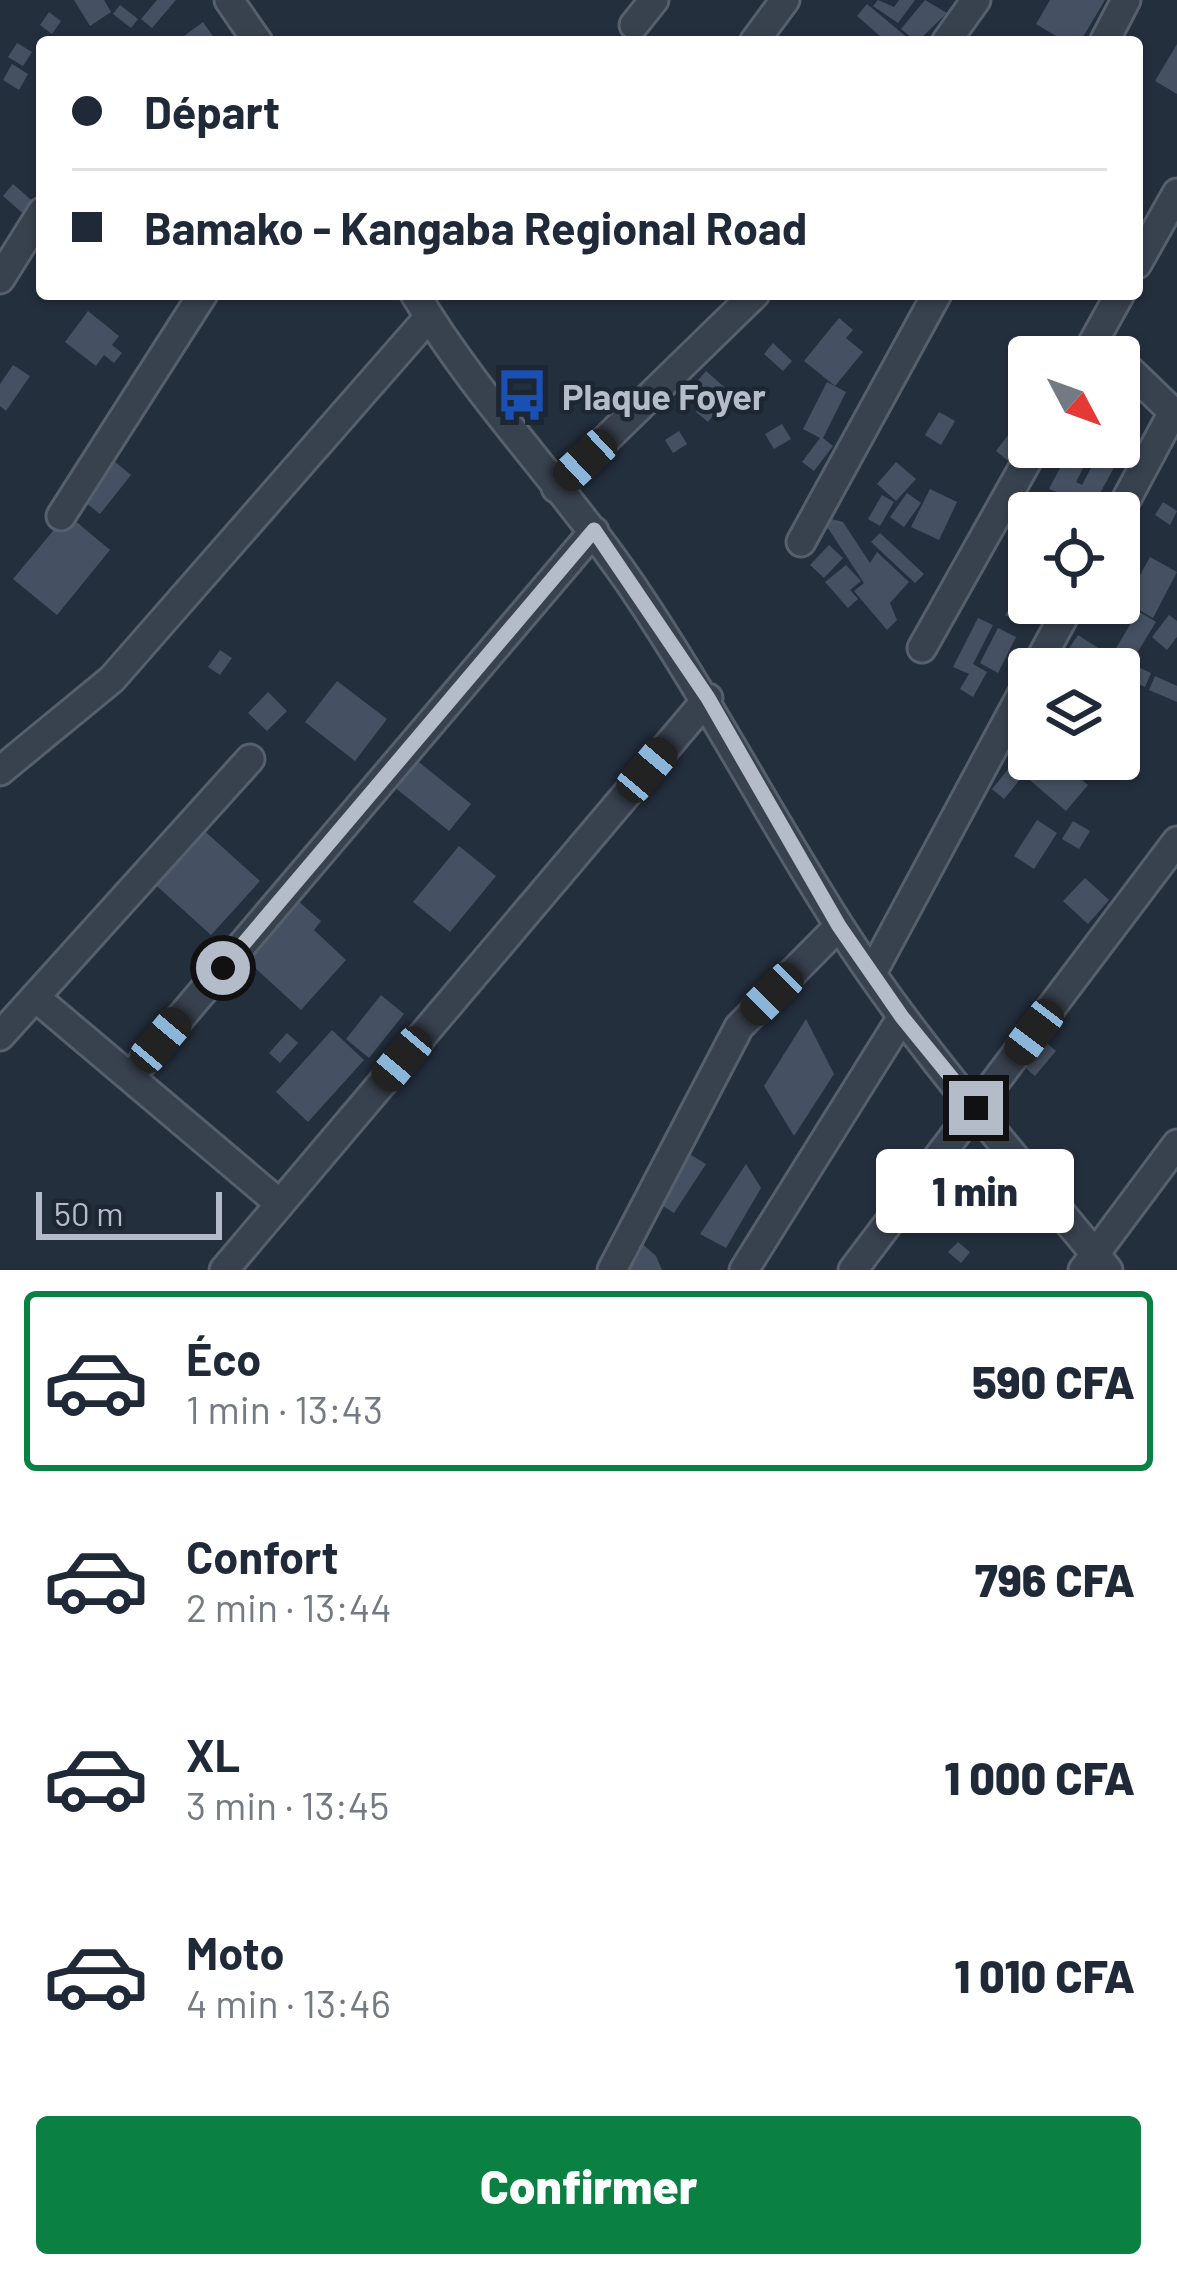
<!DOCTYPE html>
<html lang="fr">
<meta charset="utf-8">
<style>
body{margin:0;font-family:Barlow,sans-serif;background:#f6f6f7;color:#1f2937;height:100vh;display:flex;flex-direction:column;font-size:45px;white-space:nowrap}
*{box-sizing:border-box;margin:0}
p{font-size:39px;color:#747a83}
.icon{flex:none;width:66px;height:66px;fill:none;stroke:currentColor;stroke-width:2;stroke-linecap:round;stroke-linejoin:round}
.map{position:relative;height:1270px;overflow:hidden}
.drawer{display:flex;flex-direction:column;background:#fff;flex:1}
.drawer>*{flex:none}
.guide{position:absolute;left:36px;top:36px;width:1107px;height:264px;border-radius:12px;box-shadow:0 3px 9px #0004;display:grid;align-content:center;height:264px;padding:0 36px;background:#fff}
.needle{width:78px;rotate:131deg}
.controls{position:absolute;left:1008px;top:336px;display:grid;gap:24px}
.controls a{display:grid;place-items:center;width:132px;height:132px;border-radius:12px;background:#fff;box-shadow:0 3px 9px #0004;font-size:60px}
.scale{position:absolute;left:36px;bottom:30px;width:186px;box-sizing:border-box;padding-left:12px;border:6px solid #b4bcc9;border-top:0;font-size:33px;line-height:42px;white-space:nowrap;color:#b4bcc9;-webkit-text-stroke:9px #1d2633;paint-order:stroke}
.end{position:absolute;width:54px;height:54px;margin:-27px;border:15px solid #b4bcc9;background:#111;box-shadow:0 0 0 6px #111}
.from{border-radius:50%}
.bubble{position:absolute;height:84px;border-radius:12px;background:#fff;box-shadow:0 3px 9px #0004;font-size:39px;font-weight:800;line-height:84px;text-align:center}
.car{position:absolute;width:36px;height:72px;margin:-36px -18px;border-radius:15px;box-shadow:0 0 9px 3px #0007;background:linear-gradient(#222 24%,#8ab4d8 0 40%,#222 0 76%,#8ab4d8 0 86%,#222 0)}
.guide b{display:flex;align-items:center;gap:42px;height:114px;font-size:45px}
.guide b+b{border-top:3px solid #e0e1e3}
.guide i{width:30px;height:30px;background:#1f2937}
ul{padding:21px 0 0;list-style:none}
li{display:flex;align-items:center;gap:36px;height:180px;margin:0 24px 18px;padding:0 12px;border:6px solid transparent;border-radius:12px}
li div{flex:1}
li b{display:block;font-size:45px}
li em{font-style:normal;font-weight:800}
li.active{border-color:#0b8043}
li>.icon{width:108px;height:108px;stroke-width:1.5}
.cta{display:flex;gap:24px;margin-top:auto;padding:24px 36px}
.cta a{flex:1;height:138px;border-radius:12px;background:#0b8043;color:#fff;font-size:48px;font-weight:800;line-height:138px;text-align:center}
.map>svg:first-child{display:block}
.building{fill:#455162}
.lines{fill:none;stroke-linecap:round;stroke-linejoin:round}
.minor-casing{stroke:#565f6c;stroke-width:33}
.minor{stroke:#38414e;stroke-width:27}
.route{stroke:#b4bcc9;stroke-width:15}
.labels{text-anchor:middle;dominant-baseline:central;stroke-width:9;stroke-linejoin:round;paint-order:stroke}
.poi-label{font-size:36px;font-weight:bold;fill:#b4bcc9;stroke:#1d2633;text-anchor:start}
</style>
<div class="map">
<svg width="1177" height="1270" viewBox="0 0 1177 1270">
<rect width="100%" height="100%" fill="#242f3e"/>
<path class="building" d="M74,0h30l7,12 -21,14z
M157,0h19l-24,28 -11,-9z
M878,0l16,7 5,-7h16l-17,23 -25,-17z
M925,0l22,13 -30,29 -16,-13z
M1050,0h55l-25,42h-14l-30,-18z
M867,4l42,35 -2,3h-20l-30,-26z
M120,5l18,14 -7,9 -18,-14z
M49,12l12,9 -9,13 -12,-9z
M203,22l12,17 -4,3h-35z
M17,43l15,9 -9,14 -15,-9z
M1177,44v50l-22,-13z
M12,64l16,10 -9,16 -16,-10z
M13,184l24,21 -10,12 -24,-21z
M88,311l31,25 -7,9 10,8 -8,10 -10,-8 -8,11 -31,-24z
M839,318l14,12 -7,8 17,14 -28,34 -31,-25z
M773,343l19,18 -9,10 -19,-17z
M13,365l17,11 -24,35 -6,-5v-22z
M706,371l25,22 -11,14 -26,-22z
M827,382l19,10 -23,46 10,8 -19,25 -12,-9 18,-24 -17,-9z
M706,399l13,9 -11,14 -12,-10z
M939,412l16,9 -14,24 -16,-10z
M1119,418l14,15 -40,73 -44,-17 22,-42h23l-18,35 6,3 20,-38h17z
M782,424l9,15 -17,10 -9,-15z
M1015,426l14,11 -18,26 -15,-12z
M679,431l8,13 -14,9 -8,-13z
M108,456l23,19 -31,39 -23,-18z
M896,462l20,17 -20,22 -19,-17z
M930,489l27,13 -18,38 -28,-13z
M907,493l14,10 -17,24 -14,-10z
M882,495l12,7 -14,24 -12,-7z
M1163,502l14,9 -7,14 -15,-10z
M67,514l43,36 -53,65 -44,-36z
M820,516l23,6 27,41 7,-11 32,30 -19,21 7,17 -10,10 -33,-39 10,-8z
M880,533l44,41 -9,9 -44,-41z
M829,545l14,13 -19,20 -14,-13z
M1150,557l27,15 -24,46 -28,-16z
M846,565l15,16 -11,9 8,9 -10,9 -23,-26z
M1014,601l13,7 -9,14 -13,-7z
M1138,611l18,11 -24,39 -17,-11z
M1169,615l8,6v16l-10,13 -15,-13z
M978,618l15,7 -20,39 14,8 -14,25 -13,-8 9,-15 -16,-7z
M998,628l18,9 -18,36 -18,-10z
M1078,635l25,16 -9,15 -26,-16z
M220,650l12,8 -12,17 -12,-8z
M1125,661l26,12 -6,14 -26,-12z
M1155,676l22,10v16l-28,-12z
M1119,678l21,10 -13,28 -8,-3z
M337,681l50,38 -32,42 -50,-39z
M268,692l19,19 -20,20 -19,-18z
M415,759l56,45 -22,27 -56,-45z
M1040,759h18l30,26 -22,26 -41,-35z
M1010,767l12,10 -18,22 -12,-10z
M1037,820l20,13 -23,36 -20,-13z
M1073,821l17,10 -11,18 -17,-10z
M198,825l62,56 -49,54 -62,-56z
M459,846l37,30 -46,56 -37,-30z
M1085,878l24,22 -21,24 -25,-23z
M297,900l24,21 -7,9 32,30 -45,50 -57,-52z
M381,995l23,19 -35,44 -23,-19z
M806,1019l28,55 -40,62 -30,-50z
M332,1030l32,30 -56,62 -32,-30z
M287,1033l11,10 -18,20 -11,-10z
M1043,1040l13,11 -21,25 -13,-11z
M686,1152l20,12 -32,49 -19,-12z
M746,1164l15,24 -35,60 -26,-14z
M640,1242l16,14 6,14h-37z
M958,1242l12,10 -9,11 -13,-11z"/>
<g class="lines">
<g class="minor-casing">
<path id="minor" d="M229,0l29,42
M634,25l20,-25
M754,42l31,-42
M946,42l30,-42
M1104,42l22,-42
M1137,264l40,-71
M0,279l42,-67
M415,294c62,104 149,192 217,292 75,111 136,228 208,341 78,122 177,231 268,343
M1085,357l35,-63
M1119,360l58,56
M556,488l199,-194
M1119,513l53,-99
M61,516l142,-222
M801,542l136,-248
M922,648l113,-201
M1035,669l36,-66
M0,771l112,-92 317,-362
M872,973l157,-292
M35,997l245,207
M0,1036l250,-277
M130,1077l464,-546
M224,1270l484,-572
M612,1270l127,-243 100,-101
M744,1270l158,-253
M853,1270l324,-429
M1083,1270l94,-126"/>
</g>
<use href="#minor" class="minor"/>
</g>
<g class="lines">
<path class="route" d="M223,968l371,-438 114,168 131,228 63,91 74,91"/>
</g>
<defs>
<g id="bus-bare" transform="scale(4.14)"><path d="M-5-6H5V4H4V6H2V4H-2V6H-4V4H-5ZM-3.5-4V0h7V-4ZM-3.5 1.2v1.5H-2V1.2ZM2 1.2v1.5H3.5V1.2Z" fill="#1a4fb4" stroke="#1d2633" stroke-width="2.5" paint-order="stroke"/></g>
</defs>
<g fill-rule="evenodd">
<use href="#bus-bare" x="522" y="395"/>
</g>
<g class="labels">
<g class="poi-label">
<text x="562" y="395">Plaque Foyer</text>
</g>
</g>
</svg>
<div class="controls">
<a><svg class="needle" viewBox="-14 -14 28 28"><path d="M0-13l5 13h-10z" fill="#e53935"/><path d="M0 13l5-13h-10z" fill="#747a83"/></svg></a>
<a><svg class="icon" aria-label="locate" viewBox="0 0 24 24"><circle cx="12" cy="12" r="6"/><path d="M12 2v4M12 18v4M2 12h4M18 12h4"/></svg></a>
<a><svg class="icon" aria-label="layers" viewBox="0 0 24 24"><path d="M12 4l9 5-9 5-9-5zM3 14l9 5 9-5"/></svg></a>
</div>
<div class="scale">50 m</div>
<i class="end from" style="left:223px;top:968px"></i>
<i class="end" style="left:976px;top:1108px"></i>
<div class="bubble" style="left:876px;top:1149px;width:198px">1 min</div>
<i class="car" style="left:585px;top:460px;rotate:227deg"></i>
<i class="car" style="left:647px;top:770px;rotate:40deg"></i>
<i class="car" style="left:772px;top:994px;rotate:225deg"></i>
<i class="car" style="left:1034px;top:1032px;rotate:217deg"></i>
<i class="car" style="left:161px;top:1040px;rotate:40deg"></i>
<i class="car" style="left:402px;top:1059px;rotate:220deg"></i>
<div class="guide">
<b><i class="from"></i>Départ</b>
<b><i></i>Bamako - Kangaba Regional Road</b>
</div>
</div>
<section class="drawer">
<ul>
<li class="active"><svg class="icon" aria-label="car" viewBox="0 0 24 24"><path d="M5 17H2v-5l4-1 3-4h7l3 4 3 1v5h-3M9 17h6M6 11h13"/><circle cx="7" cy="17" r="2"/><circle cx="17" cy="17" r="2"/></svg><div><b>Éco</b><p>1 min · 13:43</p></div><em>590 CFA</em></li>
<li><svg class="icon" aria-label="car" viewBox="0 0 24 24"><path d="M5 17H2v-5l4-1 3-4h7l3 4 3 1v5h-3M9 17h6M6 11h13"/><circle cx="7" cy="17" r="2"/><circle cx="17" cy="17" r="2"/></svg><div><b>Confort</b><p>2 min · 13:44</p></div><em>796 CFA</em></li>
<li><svg class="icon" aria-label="car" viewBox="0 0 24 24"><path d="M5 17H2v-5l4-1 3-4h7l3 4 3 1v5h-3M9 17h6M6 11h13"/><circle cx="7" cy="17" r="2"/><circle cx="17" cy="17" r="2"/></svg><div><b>XL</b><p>3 min · 13:45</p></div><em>1 000 CFA</em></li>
<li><svg class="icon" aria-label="car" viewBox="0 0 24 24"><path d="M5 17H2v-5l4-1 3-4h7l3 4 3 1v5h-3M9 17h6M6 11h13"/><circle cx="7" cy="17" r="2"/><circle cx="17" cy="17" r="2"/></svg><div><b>Moto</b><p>4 min · 13:46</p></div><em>1 010 CFA</em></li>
</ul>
<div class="cta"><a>Confirmer</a></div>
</section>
